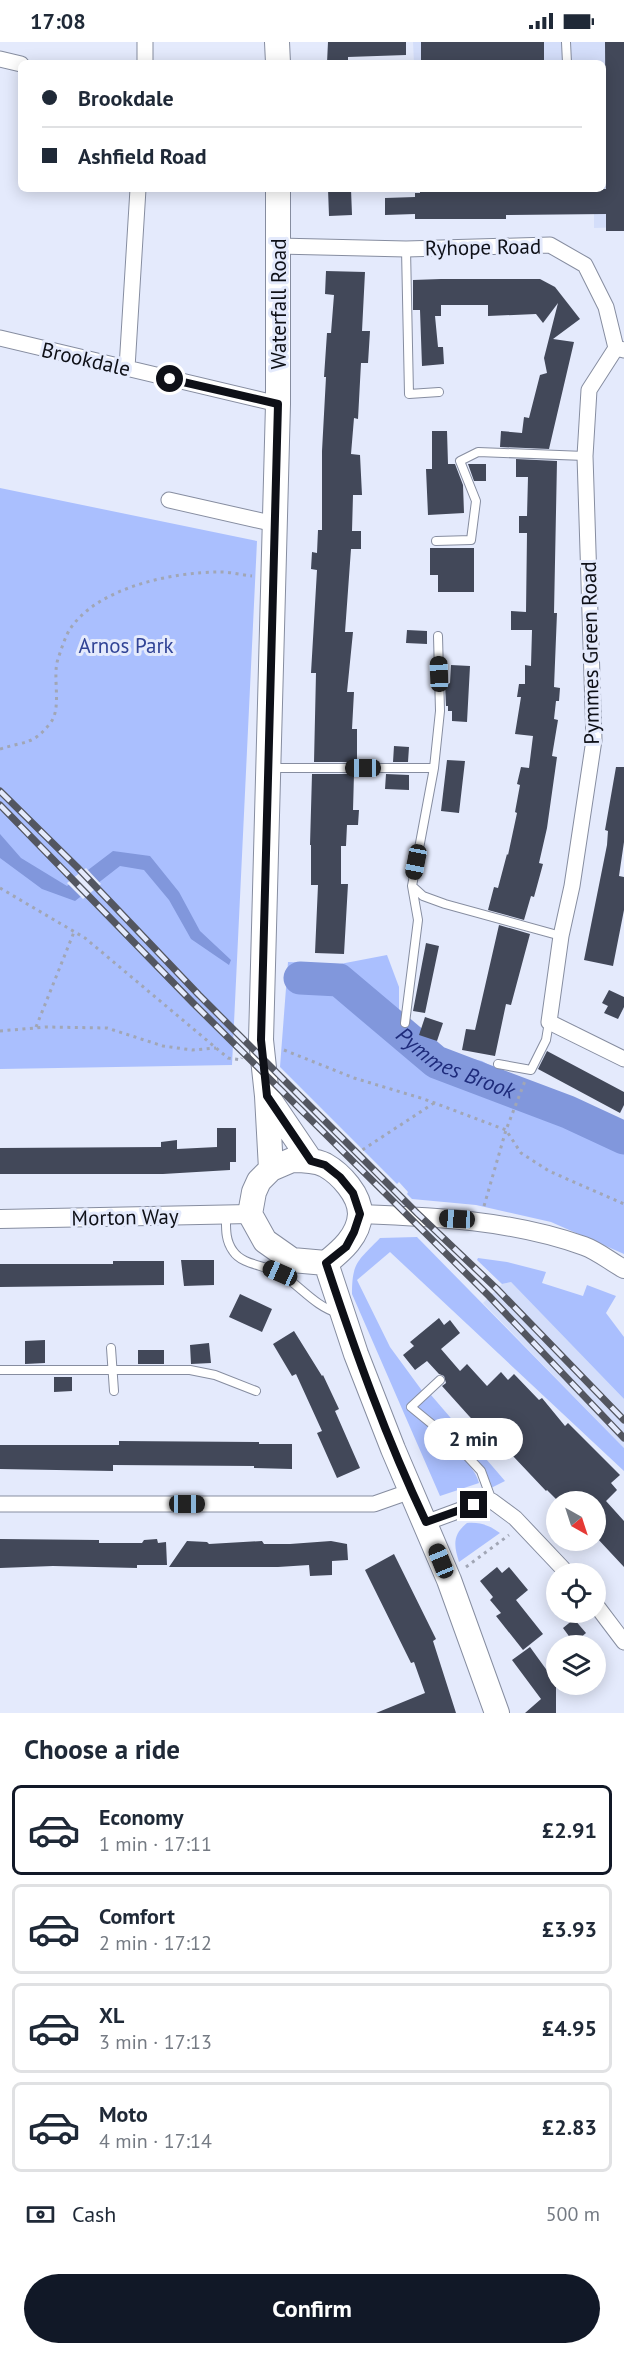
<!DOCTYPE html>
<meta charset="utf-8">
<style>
body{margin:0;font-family:"PT Sans",sans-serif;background:#f2f2f3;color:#1f2937;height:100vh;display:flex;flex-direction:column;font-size:22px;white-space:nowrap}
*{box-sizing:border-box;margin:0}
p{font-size:20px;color:#747a83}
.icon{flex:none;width:33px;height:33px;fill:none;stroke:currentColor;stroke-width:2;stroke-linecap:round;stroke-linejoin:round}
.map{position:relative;height:1671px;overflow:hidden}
.drawer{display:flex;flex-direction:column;background:#fff;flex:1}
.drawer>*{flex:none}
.top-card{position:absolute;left:18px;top:18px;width:588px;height:132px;border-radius:9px;box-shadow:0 3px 15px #0003;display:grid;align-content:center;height:132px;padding:0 24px;background:#fff}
.needle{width:39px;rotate:141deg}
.controls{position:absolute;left:546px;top:1449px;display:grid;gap:12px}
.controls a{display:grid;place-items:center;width:60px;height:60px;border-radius:50%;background:#fff;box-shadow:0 3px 15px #0003;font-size:30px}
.end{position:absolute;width:27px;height:27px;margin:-14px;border:8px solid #0e1017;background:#fff;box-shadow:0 0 0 3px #fff}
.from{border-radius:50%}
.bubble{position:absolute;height:42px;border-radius:21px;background:#fff;box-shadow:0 3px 15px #0003;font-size:20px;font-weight:700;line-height:42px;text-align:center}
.car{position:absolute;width:18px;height:36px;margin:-18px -9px;border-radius:8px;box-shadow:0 0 4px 2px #0007;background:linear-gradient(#222 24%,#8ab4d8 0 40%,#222 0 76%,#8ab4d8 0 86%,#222 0)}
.top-card b{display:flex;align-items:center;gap:21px;height:57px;font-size:22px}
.top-card b+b{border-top:2px solid #e0e1e3}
.top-card i{width:15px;height:15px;background:#1f2937}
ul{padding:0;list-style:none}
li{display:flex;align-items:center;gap:18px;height:90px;margin:0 12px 9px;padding:0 12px;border:3px solid #e0e1e3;border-radius:9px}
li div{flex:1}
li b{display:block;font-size:22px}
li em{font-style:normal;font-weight:700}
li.on{border-color:#111827}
li>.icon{width:54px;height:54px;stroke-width:1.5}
h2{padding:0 24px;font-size:27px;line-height:72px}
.pay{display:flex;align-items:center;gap:15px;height:66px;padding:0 24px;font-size:22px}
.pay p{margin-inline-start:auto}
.action{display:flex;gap:12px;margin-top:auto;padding:12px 24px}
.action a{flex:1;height:69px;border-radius:36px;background:#111827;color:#fff;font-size:24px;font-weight:700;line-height:69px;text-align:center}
.status{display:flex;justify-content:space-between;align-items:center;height:42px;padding:0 30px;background:#fff;direction:ltr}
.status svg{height:16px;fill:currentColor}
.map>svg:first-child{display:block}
.built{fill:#d4defa}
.green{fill:#aabffe}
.water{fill:#8197dc}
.pier{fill:#e4eafc}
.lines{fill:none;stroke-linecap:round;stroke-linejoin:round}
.river{stroke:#8197dc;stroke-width:33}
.building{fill:#424859}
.service-casing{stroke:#868da0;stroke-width:10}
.minor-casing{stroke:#868da0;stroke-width:17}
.tertiary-casing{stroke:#868da0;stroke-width:20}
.primary-casing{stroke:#868da0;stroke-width:26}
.path{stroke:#a1a6b5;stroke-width:3;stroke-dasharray:3 4.5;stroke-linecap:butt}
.service{stroke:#fff;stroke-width:8}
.minor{stroke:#fff;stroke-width:15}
.tertiary{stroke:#fff;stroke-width:18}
.primary{stroke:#fff;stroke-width:24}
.rail-casing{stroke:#535660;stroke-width:7}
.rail{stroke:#e4eafc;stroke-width:4.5;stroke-dasharray:14;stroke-linecap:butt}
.route{stroke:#0e1017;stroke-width:8}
.labels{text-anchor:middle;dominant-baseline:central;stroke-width:6;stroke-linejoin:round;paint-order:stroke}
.street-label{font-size:21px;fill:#0e1017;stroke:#e4eafc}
.park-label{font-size:21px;fill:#314496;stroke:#e4eafc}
.water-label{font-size:22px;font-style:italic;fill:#1e2b7b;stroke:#e4eafc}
</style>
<div class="status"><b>17:08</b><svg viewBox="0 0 49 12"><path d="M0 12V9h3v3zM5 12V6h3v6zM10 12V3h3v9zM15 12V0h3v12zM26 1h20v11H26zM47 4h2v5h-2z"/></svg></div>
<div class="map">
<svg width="624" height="1671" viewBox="0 0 624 1671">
<rect width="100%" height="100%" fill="#e4eafc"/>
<path class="built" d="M413,0h211v185l-30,1v-39h9v-126h-189z
M511,1240l113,117v49l-141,-145 19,-19z"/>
<path class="green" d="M0,446l257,53 -25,524 -232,4z
M387,913l12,32v56l83,18 54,31 88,41v121l-73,-32 -75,-17 -64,-6 -5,-5 1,-2 -9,-10 -2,2 -117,-117 8,-105 52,2z
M417,1195l207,211v23l-234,-219 -33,28 33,67 33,45 -16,15c18,16 68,54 72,76l-39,13 -88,-202c0,-32 6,-33 28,-56z
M478,1216l29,4 39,10 -4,11 41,13 4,-11 29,11 -10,17 18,24v62l-113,-117 -9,2 -25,-24z
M431,1353l74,86 -14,7c-15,-40 -43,-56 -75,-80z
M467,1481c13,-1 22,2 33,10l-41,29c-5,-16 -7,-27 8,-39z"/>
<path class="water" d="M0,792l21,24 46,28 46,-35 37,5 29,36 21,39 31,29 -2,5 -38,-26 -22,-39 -25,-30 -24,-4 -45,35 -33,-12 -42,-31z"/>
<path class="pier" d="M86,826l15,16 -18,15 -16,-16z"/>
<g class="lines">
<path class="river" id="s1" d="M300,936l39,2 97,82 132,50 56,26"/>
</g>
<path class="building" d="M328,0h78v13l-58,2v6h-21z
M421,0h123v21h-123z
M605,0h19v189h-18v-17l-100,1v4h-91v-5l-30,1v-17l30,-1v-4h5v-4h186z
M328,147h23l1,26 -23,1z
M326,229l39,1 -3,59h8l-2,32h-7l-3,56 -4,-1 -3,36 9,1 2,40h-9l-1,36h9v18h-10l-6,83h8l-6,60h7l-2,37h5v33h-43l2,-89h-5l6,-103 -6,-1 1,-17 5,1 1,-23h4v-79l4,-74h-2l3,-44h4l3,-38 -9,-1z
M441,237h99l15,8 25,32 -27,20 21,3 -25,107 -49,-2 1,-16 21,2 2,-16 5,1 11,-43 7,-2 -3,-15 14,-55 -15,20 -7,-9 -48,2v-11h-47v11h-6l3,31h5l1,17 -22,2 -2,-56h-7v-30z
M432,389h15l1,33h7l8,21 1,28 -36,2 -2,-46h6z
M516,417l41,2 -3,152h3l-3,74 6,1 -1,13h-3l-2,18 4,1 -6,36 5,1 -10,71 -8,35 4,1 -9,33 -3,-1 -7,24 -36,-10 6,-23 4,1 9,-34 1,1 9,-42 -2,-1 5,-27 -3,-1 4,-17 8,1 4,-32 -18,-2 6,-37h-4l2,-13h6v-19l6,1 1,-36h-21v-19l15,1 1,-79h-8v-17h8l1,-39h-12z
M468,422h18v17h-12z
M430,506h44v44h-36v-17h-8z
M407,588l20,1v13l-21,-1z
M451,623l19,1 -3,56 -15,-1v-10h-4v-5h-2l-1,-21 5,-2z
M394,704l15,1 -1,15h-15z
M447,718l18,1 -6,52 -18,-2z
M616,725h8v75l-5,34 5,1v33l-11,56 -29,-6 23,-115 1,-14 -3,-1z
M312,732h42l-1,36h6l-1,15h-11l-1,21h-5v38h7l-4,70 -29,-1 3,-68h-7v-40h-1z
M386,732l23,1v15l-24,-1z
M499,883l31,9 -19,71 -5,-1 -11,52 -33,-6 4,-21 9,1z
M426,901l13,3 -14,67 -12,-2z
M609,948l15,7v10l-6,12 -14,-6 4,-7 -6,-3z
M425,975l18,6 -6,18 -18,-6z
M547,1009l77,41v13l-4,8 -82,-44z
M217,1086h19v34h-6v8l-67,4h-163v-26l161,-1v-5l16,-2v9l40,-2z
M181,1218h33v25l-30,1z
M113,1219h51v24l-164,2v-23h113z
M240,1252l32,15 -10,23 -33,-15z
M439,1276l5,7 6,-5 10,13 -19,16 19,22 7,-7 20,22 14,-14 7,8 6,-6 25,26 3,-2 23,28 3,-3 52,52 -9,8 6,7 -11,11 18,20v46l-28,-30v-35h-37l-12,-12 -1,1 -50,-53 -3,3 -24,-25 -27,-30 4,-3 -2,-7 -5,-2 -12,-13 -12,9 -12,-15 11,-9 -4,-4z
M294,1289l28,45 1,-1 16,34 -4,2 25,57 -23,10 -20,-45 5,-2 -26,-57 -4,2 -19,-32z
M45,1298v23l-20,1v-23z
M209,1301l2,20 -20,1 -1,-19z
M138,1308h26v14h-26z
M54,1335h18v14l-18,1z
M119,1399l140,1v2h33v25l-38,-1v-2l-141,-1v6l-113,-2v-24h119z
M0,1497l99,1v3h43l2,-3 13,-1 1,4 8,-1 1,23h-30v3l-84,-2 -53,2z
M187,1499l20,1 2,2 53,-3 2,3h26l41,-3 16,3 1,16 -16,1v14l-22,1 -1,-11 -31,2h-109z
M394,1512l42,85 -3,2 23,72h-80l49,-20 -11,-31 -3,1 -46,-93z
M497,1525l5,6 7,-6 19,23 -12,10 27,34 -20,16 -27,-34 5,-3 -11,-13 3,-3 -13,-16z
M574,1577l12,14 -12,10 -11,-15z
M530,1605l26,36v30h-31l16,-14 -29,-39z"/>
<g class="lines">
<g class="service-casing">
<path id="service" d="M566,0l1,21
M406,207l3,145 30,-2
M436,499l35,-1 5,-39 -16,-40 18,-9 107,4
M438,594l2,75 -6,57 -22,118 11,10 22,8 116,32
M270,726h164
M405,981l13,-103 -6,-34
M498,1022l33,6 15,-30 3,-18
M226,1173c0,13 -1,25 7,36 9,14 32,14 46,22 21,12 35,33 59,40
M111,1306l3,43
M0,1328h190l25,5 41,16
M440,1338l-29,27 44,36 26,28 11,30"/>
</g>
<g class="minor-casing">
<path id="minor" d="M0,17l21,5
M145,21v-21
M278,204l128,3 144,-4 35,20 21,42 10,41 8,2
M0,296l278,66
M616,306l-27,42 -4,66 9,284 -22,146 -11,50 -12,86 75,37
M127,326l11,-179
M169,458l106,24
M0,1462h374l37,-13
M425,1481l49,-18 18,-4 23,17 53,56
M596,1563l28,37"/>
</g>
<g class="tertiary-casing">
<path id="tertiary" d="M360,1172c76,3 151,6 224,32 14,5 27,16 40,23
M0,1177l250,-5"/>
</g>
<g class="primary-casing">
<path id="primary" d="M277,0l1,21
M267,1054l44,65
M292,1118c11,0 23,0 33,5 16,9 35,30 35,49 -1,22 -19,37 -34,49l-34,-3 -27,-19 -15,-27 4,-22 5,-11 12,-12z
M271,1127l-4,-73 -6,-56 17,-636v-215
M326,1221l30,91 37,95 56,131 48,133"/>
</g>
<path class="path" d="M0,707c25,-8 34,-4 51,-27 11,-15 1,-46 7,-63 3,-9 7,-22 12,-30 28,-42 103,-57 150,-57 11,0 22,3 32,4
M0,846l85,50 143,120 13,2 1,-2
M36,985l38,-95
M0,989l46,-4 61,1 56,18 29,4 24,-2
M284,1008l70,28 70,21 82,31 15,23 28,18 75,33
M350,1116l84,-55
M484,1164l22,-76 19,-49
M466,1525l43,-32"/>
<use href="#service" class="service"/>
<use href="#minor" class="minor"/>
<use href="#tertiary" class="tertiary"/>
<use href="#primary" class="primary"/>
<g class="rail-casing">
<path id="rail" d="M0,749l77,76 122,128 218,218 80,76 127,131
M0,763l193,198 296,293 135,142"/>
</g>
<use href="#rail" class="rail"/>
</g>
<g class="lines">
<path class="route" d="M170,337l108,25 -17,636 6,56 44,65 14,4 15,12 13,16 7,21 -6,18 -8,15 -20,16c29,88 60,175 100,259l48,-17"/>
</g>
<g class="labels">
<g class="street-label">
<text transform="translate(483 205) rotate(-1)">Ryhope Road</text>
<text transform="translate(278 262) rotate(-90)">Waterfall Road</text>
<text transform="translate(86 317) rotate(13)">Brookdale</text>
<text transform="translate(590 611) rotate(-91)">Pymmes Green Road</text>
<text transform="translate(125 1175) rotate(-1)">Morton Way</text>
</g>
<g class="park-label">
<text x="126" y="603">Arnos Park</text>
</g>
<g class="water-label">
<text stroke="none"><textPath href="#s1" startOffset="184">Pymmes Brook</textPath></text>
</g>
</g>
</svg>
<div class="controls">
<a><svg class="needle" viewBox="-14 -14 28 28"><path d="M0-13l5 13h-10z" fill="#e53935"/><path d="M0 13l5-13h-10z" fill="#747a83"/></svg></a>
<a><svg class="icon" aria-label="locate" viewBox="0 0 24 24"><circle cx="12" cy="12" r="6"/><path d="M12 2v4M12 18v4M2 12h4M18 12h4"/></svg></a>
<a><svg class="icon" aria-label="layers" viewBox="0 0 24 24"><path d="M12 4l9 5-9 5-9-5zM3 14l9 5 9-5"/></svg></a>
</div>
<i class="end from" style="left:170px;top:337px"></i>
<i class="end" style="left:474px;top:1463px"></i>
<div class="bubble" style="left:424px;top:1376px;width:99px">2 min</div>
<i class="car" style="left:439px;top:632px;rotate:358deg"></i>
<i class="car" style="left:363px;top:726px;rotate:270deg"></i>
<i class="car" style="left:416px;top:820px;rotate:191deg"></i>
<i class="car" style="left:457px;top:1177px;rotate:273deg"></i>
<i class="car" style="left:280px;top:1231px;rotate:294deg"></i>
<i class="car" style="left:187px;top:1462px;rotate:90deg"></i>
<i class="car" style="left:441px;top:1519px;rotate:338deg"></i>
<div class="top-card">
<b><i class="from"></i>Brookdale</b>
<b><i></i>Ashfield Road</b>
</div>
</div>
<section class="drawer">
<h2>Choose a ride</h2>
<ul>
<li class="on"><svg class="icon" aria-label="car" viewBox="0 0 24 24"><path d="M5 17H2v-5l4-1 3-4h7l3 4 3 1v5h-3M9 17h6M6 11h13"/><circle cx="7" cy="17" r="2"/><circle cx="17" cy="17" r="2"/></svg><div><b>Economy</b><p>1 min · 17:11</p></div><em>£2.91</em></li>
<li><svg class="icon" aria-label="car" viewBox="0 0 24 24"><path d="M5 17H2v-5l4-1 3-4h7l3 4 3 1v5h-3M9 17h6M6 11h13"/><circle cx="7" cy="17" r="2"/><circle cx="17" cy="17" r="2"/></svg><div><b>Comfort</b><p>2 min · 17:12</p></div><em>£3.93</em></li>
<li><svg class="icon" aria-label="car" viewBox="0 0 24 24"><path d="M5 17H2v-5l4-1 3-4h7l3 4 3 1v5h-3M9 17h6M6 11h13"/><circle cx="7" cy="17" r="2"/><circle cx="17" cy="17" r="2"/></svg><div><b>XL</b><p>3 min · 17:13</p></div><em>£4.95</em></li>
<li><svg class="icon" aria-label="car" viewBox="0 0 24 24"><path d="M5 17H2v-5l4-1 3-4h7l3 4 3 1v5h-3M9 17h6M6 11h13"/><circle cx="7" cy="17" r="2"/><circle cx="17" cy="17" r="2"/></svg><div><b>Moto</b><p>4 min · 17:14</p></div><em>£2.83</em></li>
</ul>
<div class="pay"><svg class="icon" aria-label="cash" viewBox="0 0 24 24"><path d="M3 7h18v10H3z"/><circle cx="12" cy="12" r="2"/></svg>Cash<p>500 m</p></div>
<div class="action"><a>Confirm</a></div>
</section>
